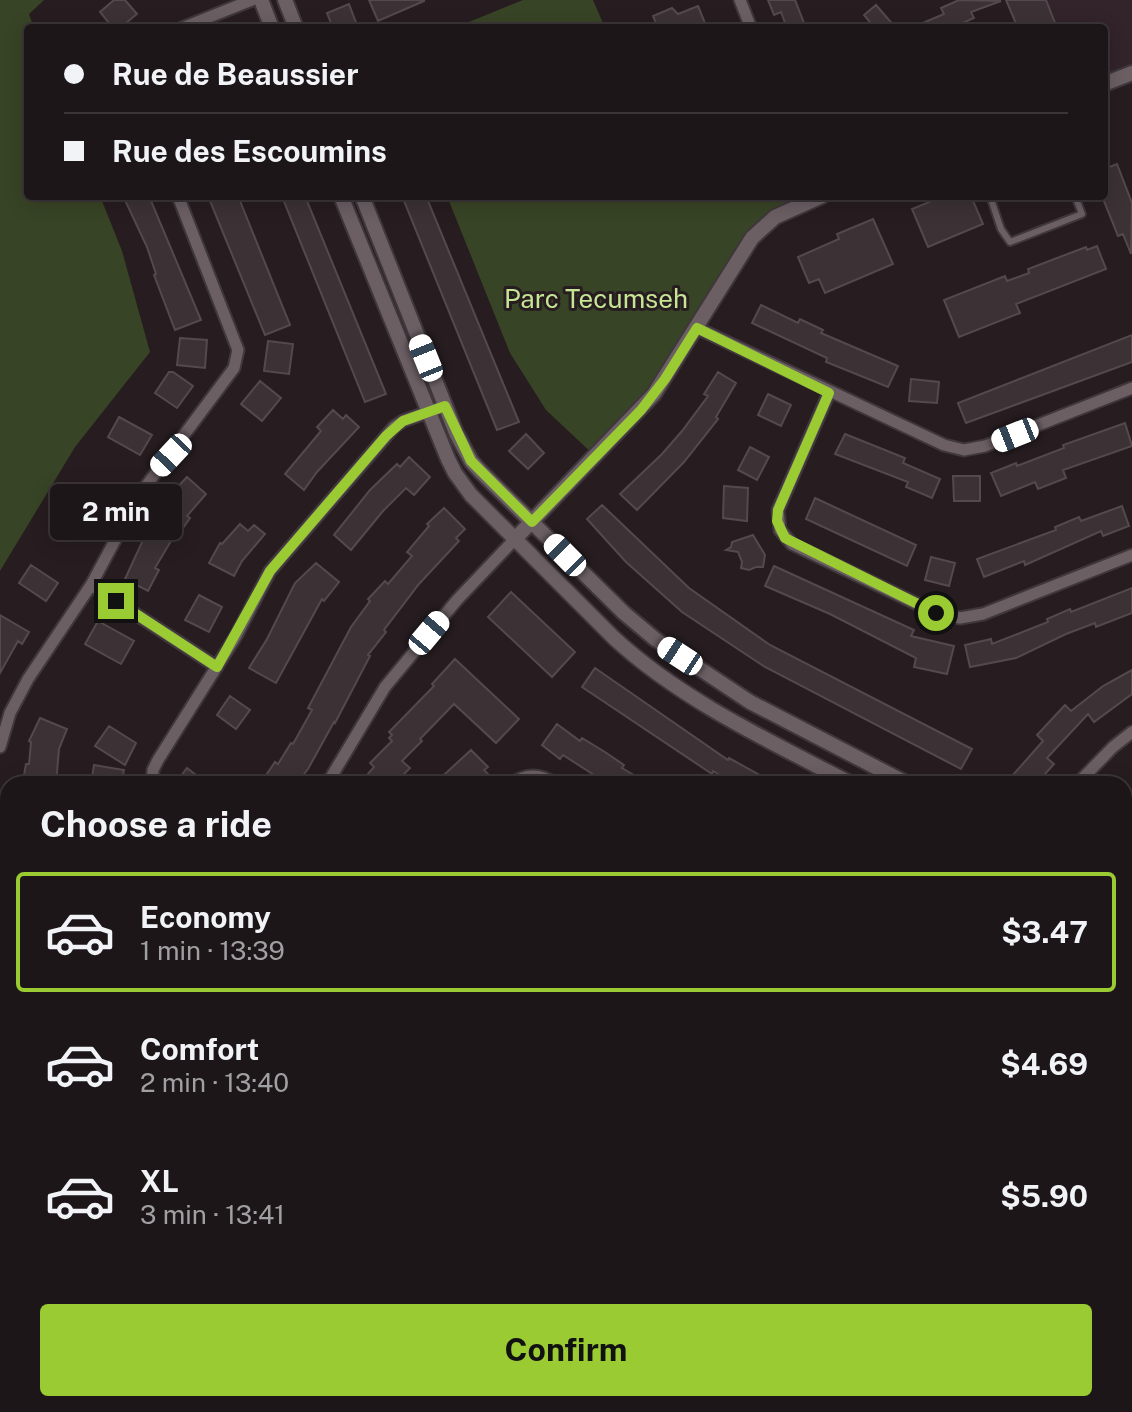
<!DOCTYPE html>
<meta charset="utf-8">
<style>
body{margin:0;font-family:"Public Sans",sans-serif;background:#251f22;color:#f1f3f6;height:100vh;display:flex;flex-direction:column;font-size:30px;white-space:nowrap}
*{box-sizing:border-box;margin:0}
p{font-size:26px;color:#a09fa2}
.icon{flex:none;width:44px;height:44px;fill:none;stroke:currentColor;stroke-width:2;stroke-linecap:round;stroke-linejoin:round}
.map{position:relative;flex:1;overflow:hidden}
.sheet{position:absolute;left:0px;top:776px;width:1132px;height:636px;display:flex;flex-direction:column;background:#1d1619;border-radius:24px 24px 0 0;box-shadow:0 4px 20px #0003,0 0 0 2px #3b3538}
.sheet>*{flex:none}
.banner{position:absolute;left:24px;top:24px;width:1084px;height:176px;border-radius:8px;box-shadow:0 4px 20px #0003,0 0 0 2px #3b3538;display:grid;align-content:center;height:176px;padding:0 40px;background:#1d1619}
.end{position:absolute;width:36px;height:36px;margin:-18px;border:10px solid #9bcb32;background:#111;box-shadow:0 0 0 4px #111}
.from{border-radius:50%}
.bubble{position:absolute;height:56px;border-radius:8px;background:#1d1619;box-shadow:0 4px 20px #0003,0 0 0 2px #3b3538;font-size:26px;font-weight:700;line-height:56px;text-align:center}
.car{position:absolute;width:24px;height:48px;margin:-24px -12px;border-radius:10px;box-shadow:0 0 6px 2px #0007;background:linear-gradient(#fff 24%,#345 0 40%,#fff 0 76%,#345 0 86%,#fff 0)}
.banner b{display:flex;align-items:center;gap:28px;height:76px;font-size:30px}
.banner b+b{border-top:2px solid #3b3538}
.banner i{width:20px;height:20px;background:#f1f3f6}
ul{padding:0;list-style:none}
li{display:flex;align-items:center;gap:24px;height:120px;margin:0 16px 12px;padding:0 24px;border:4px solid transparent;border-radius:8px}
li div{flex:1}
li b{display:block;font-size:30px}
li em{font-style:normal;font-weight:700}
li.current{border-color:#9bcb32}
li>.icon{width:72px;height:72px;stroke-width:1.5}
h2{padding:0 40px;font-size:36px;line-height:96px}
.cta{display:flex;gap:16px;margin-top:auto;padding:16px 40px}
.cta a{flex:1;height:92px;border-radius:8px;background:#9bcb32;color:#111;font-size:32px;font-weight:700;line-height:92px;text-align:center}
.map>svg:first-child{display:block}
.built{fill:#33232a}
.green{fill:#384426}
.forest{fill:#4c5f29}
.building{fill:#3c3236;stroke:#54494d;stroke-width:2}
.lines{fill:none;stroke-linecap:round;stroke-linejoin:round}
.service-casing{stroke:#3f373b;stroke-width:10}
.minor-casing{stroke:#3f373b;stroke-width:15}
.tertiary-casing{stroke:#3f373b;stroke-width:18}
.service{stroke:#6b5f64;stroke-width:6}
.minor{stroke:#6b5f64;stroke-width:11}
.tertiary{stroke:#6b5f64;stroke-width:14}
.route{stroke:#9bcb32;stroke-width:10}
.labels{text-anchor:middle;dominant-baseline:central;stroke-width:6;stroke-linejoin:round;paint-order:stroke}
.park-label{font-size:26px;fill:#c5e593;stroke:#271d21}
</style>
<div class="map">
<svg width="1132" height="1412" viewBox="0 0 1132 1412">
<rect width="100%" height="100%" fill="#271d21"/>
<path class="built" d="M1005,0h127v73l-28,11v-56h-88z
M1132,1186v226h-530l18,-8h504v-214z"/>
<path class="green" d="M0,0h44l-15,14 5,14h-6v168h72l22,55 28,101 -75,95 -75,124z
M523,0h70l12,28h-151z
M447,196h372l-56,31 -98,152 -70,77 -49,-46 -36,-57z
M0,1134l8,20v250h101l3,8h-112z"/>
<path class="forest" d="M0,1162l8,19v143l-8,-27z"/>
<path class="building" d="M114,0h11l12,14 -17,14h-7l-13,-16z
M369,0h55v1l-46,20z
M768,0h27l11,28h-19l-6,-16 -7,3z
M959,0l42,1 -30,11 3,6 -23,10h-40l33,-14 -3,-6z
M1006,0h40l11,28h-39z
M349,4l9,24h-25l-6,-15z
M876,5l20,23h-21l-11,-13z
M698,6l9,22h-49l-5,-12 19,-8 6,6z
M1117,164l15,39 -1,51 -8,-20 -5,2 -14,-35v-32z
M123,196h26l52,124 -26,10 -21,-55 2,-1 -9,-27z
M208,196h30l52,129 -25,10z
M290,196h15l81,198 -21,8 -82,-203z
M402,196h24l93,226 -22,8z
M944,196h27l12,28 -55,23 -16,-38z
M873,219l20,45 -68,29 -6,-14 -10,4 -11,-26 41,-18 -2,-5z
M1097,246l9,23 -90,35 4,9 -61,24 -15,-37 61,-24 2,5 22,-8 -1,-4 58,-22 1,3z
M761,305l37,18 2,-4 23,11 -2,3 77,33 -10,21 -62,-25 1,-4 -75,-35z
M1132,335v27l-166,61 -8,-20z
M180,338l27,2 -2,28 -28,-3z
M268,341l25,3 -4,30 -25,-3z
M169,372h4l20,14 -16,22 -22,-15z
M718,372l18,11 -20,34 2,2 -34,43 -47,48 -17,-16 42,-40 20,-23 26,-35 -4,-2z
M911,379l28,3 -2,21 -28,-2z
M260,381l21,17 -19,23 -21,-17z
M768,394l23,11 -10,21 -23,-11z
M333,410l10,9 3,-4 13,12 -42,45 -13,18 -19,-16 36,-43 -4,-4z
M119,417l33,18 -12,20 -32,-18z
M1125,423l7,23 -69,24 3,8 -28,11 -3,-7 -34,14 -10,-23 25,-10 1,3 47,-18 -1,-3z
M526,434l18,19 -16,16 -19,-18z
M845,434l60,24 -2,5 37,16 -8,19 -26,-11 2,-5 -73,-28z
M750,447l19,10 -12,23 -19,-10z
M409,457l21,20 -16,18 -8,-7 -23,23 -32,39 -17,-15 36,-45 27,-26 3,3z
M953,476h27v25h-26z
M187,477l19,17 -19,22 3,2 -14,20 -2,-2 -19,32 4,2 -11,21 -23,-12 23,-50 26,-32 -3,-3z
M724,486l24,2 -1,33 -24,-3z
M73,492l28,19 -21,26 -26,-17z
M815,498l101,47 -9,21 -101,-47z
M602,505l87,83 81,57 202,104 -11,20 -196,-102 -83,-55 -56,-50 -39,-43z
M1122,506l7,20 -26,10 -2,-5 -76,34 -1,-4 -40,16 -7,-18 79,-29 -1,-3 24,-10 2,4z
M444,508l21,21 -9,9 3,3 -40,43 -35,46 2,2 -18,23 2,1 -35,67 -1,-1 -26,47 -12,15h-36l15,-22 3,2 13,-21 2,1 19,-34 -4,-2 43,-81 19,-26 -2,-2 17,-18 3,3 24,-28 -5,-4 22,-26 -2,-2z
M240,524l8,7 6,-6 11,9 -23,27 -8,15 -25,-13 11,-20 2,1z
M753,535l12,20 -2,12h-7l-7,3 -8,-2 1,-6 -4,-10 -12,-2 5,-3 1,-5z
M931,557l24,6 -6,23 -24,-6z
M316,563l23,19 -15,19 -2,-2 -46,84 -27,-15 18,-29 28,-56z
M31,565l27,18 -12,18 -27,-18z
M774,566l140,64 -3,6 43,10 -7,28 -33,-7 2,-9 -86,-44 -65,-28z
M1132,588v25l-36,14 -1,-4 -29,11 -50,24 -46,9 -5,-22 26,-6 1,5 56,-22 -1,-3 23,-10 1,3z
M511,592l64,60 -23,25 -64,-60z
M199,595l23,12 -13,25 -24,-12z
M0,615l29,17 -7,12 -4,-3 -18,32z
M98,621l36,20 -13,23 -36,-20z
M455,659l64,60 -23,24 -42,-39 -34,35 2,2 -20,20 8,7 -16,16h-35l15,-17 -4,-4 22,-22 -3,-3 3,-3 -3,-3 45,-46 -2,-2z
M595,668l133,92 1,-2 47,26h-41l-22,-13 -1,3 -130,-87z
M1132,670v24l-38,28 -6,-8 -41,44 7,6 -18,20h-31l38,-43 -6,-6 28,-30 6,6 32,-25z
M230,696l20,14 -14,19 -19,-14z
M40,718l27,11 -8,20 -3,35h-29v-9h-3l2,-11h3l2,-22 -2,-1z
M557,724l23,17 2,-3 23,14 19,13 -2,3 27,16h-41l-45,-29 -3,4 -18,-14z
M109,726l27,17 -11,22 -30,-19z
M471,750l17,17 -4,3 4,4 -9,10h-45z
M94,765l30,5 -3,14h-30z
M187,768l21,16h-33z"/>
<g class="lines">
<g class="service-casing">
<path id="service" d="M990,196l11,33 9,13 72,-28 -7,-18
M1124,1206l8,-2
M1124,1381l8,-5
M1059,1412l18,-8"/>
</g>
<g class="minor-casing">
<path id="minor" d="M740,0l11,28
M182,28l70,-28
M697,328l247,117 20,5 21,-4 147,-58
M829,393l-51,117 2,20 12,14 144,69 24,5 23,-4 149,-59
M91,585l126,82
M0,747l10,-34 18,-34 63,-94 49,-91 94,-126 4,-18 -60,-154
M152,784l1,-14 5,-10 78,-124 34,-65 124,-144 9,-6 42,-15
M327,784l58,-97 72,-87 58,-61
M511,784c16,-12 30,-10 45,0
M1077,784l36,-37 19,-15
M0,808l8,31
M242,1404l3,8
M389,1412l19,-8"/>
</g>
<g class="tertiary-casing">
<path id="tertiary" d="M261,0l11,28
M285,0l11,28
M1104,84l28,-11
M341,196l107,263 7,14 16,22 143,143c67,62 159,105 238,146
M362,196l94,237 15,28 9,10 144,142 31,26 95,63 158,82
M515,539l139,-145 98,-156 23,-21 47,-21
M1124,1042l8,20
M1124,1111l8,20"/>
</g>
<use href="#service" class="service"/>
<use href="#minor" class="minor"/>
<use href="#tertiary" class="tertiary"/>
</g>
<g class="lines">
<path class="route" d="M116,601l101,66 53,-96 116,-135 17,-15 42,-15 26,55 61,61 109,-112 24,-31 32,-51 132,65 -51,117 -1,11 8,17 151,75"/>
</g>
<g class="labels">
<g class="park-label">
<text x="596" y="298">Parc Tecumseh</text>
</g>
</g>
</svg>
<i class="end from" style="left:936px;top:613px"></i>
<i class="end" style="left:116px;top:601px"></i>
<div class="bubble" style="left:50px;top:484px;width:132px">2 min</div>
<i class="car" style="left:426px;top:358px;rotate:338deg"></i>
<i class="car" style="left:1015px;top:435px;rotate:248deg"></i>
<i class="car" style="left:171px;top:455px;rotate:223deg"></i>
<i class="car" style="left:565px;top:555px;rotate:315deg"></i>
<i class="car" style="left:429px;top:633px;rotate:40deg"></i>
<i class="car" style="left:680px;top:656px;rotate:303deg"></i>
<div class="banner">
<b><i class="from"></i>Rue de Beaussier</b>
<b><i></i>Rue des Escoumins</b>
</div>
<section class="sheet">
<h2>Choose a ride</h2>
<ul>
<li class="current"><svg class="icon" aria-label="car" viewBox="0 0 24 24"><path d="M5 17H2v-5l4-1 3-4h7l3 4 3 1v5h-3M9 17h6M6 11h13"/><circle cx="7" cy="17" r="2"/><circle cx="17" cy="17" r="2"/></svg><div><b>Economy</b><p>1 min · 13:39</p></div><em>$3.47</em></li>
<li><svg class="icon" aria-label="car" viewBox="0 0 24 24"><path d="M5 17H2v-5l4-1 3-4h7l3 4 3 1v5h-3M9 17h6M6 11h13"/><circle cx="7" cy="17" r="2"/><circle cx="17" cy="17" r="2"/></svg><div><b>Comfort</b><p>2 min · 13:40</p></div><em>$4.69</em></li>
<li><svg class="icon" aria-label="car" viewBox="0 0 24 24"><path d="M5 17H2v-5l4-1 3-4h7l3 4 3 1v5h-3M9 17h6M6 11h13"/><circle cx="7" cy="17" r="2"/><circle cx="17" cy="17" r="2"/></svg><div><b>XL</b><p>3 min · 13:41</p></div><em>$5.90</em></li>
</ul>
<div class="cta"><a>Confirm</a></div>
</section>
</div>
